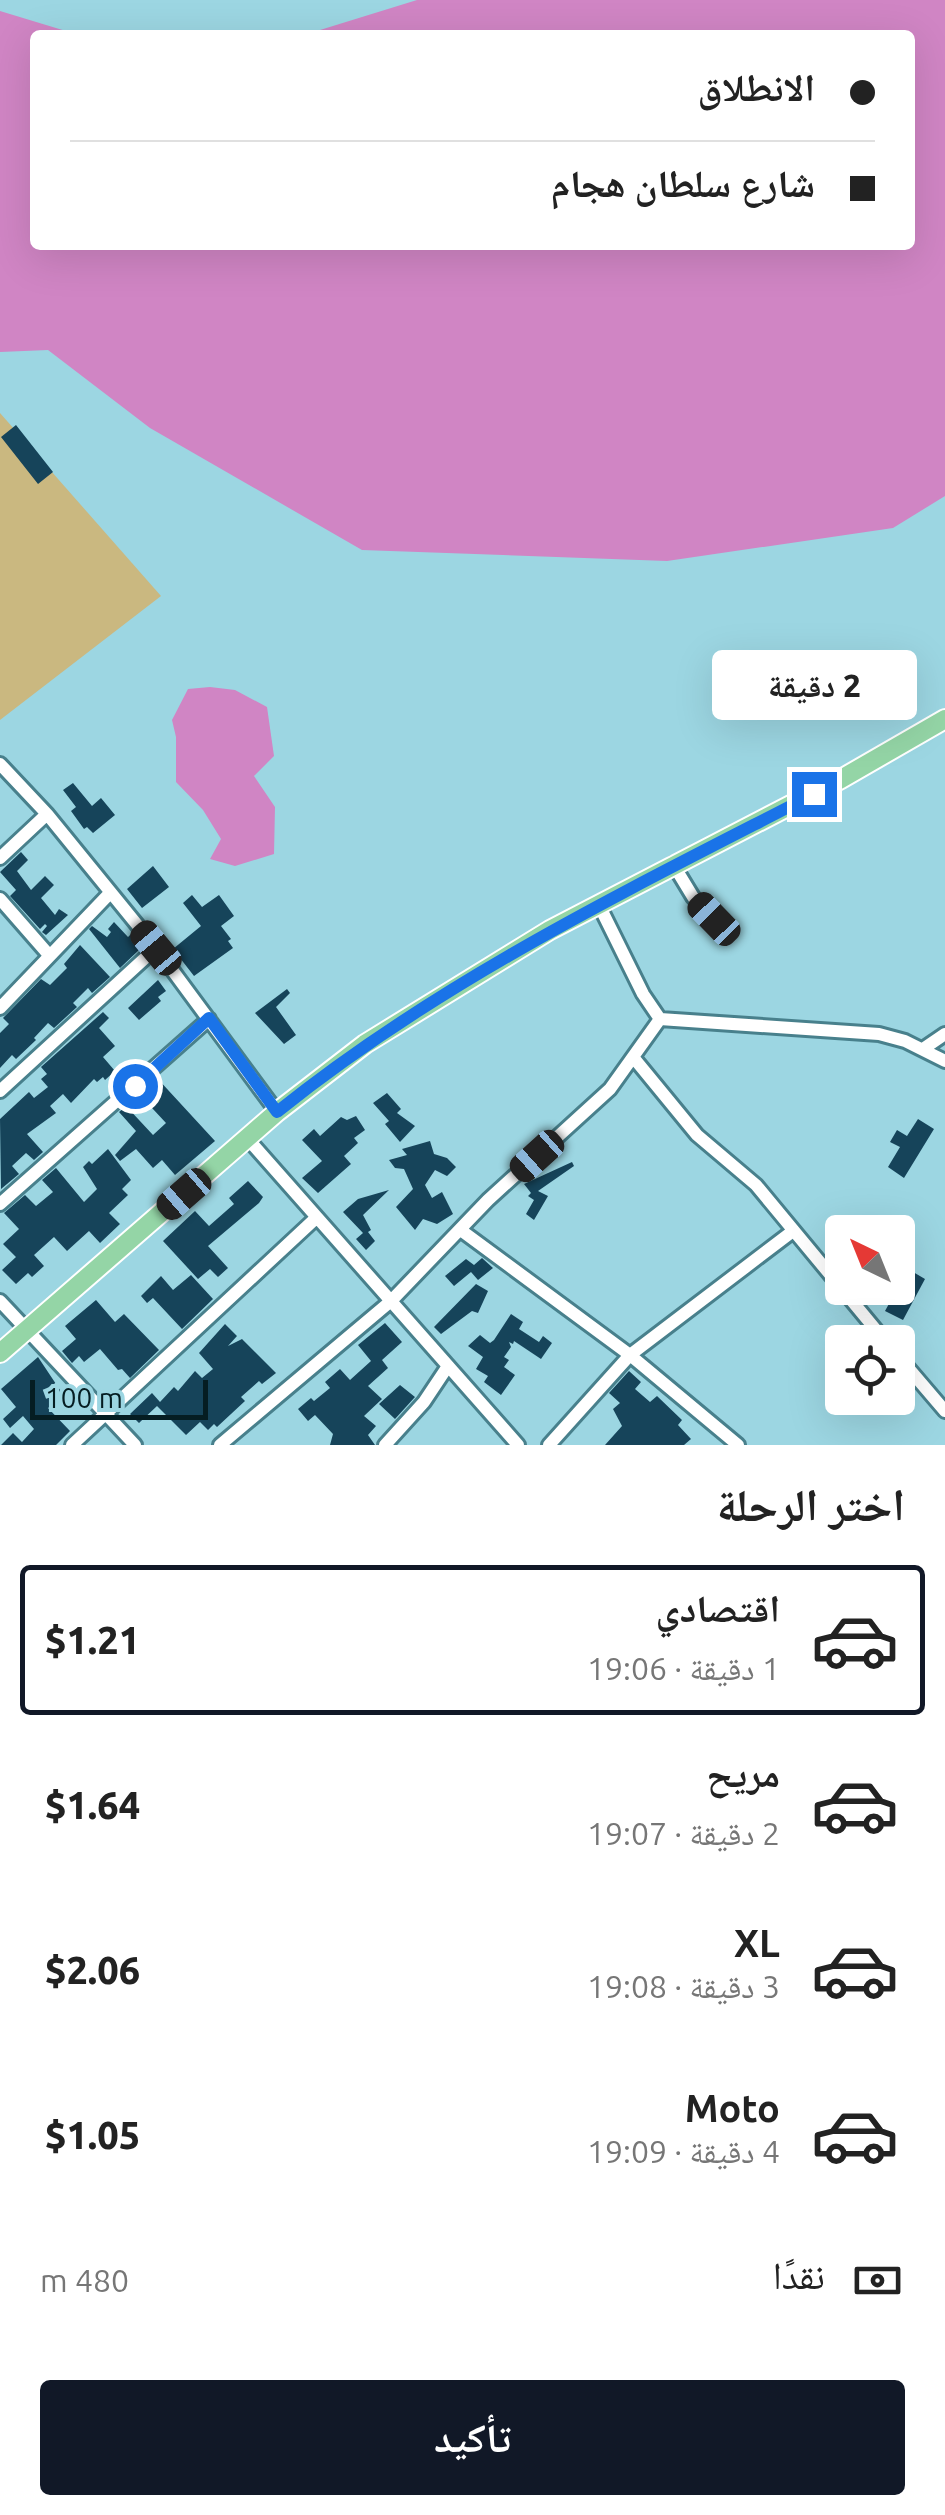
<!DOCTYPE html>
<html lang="ar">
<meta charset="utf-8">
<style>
body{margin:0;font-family:Ubuntu,"Noto Naskh Arabic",sans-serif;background:#f6f6f6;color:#222;direction:rtl;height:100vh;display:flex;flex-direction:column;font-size:38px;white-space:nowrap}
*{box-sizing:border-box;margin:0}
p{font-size:32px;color:#767676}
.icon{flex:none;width:55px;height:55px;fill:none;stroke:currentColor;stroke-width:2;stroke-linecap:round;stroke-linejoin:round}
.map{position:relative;height:1445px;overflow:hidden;direction:ltr}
.drawer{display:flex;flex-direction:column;background:#fff;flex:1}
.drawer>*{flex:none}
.top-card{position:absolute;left:30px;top:30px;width:885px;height:220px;border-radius:10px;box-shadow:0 10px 40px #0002;direction:rtl;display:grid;align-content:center;height:220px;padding:0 40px;background:#fff}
.needle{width:65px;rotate:317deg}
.controls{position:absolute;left:825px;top:1215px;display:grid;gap:20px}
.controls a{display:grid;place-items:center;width:90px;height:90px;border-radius:10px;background:#fff;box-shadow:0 10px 40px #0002;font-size:50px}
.scale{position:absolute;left:30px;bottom:25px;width:178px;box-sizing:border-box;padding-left:10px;border:5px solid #051d22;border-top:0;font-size:28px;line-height:35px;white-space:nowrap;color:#051d22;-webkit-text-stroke:8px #9cd6e2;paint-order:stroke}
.end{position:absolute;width:45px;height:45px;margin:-22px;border:12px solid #1a73e8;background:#fff;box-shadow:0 0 0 5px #fff}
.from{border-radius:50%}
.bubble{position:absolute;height:70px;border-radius:10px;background:#fff;box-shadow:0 10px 40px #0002;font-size:32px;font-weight:800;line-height:70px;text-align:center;direction:rtl}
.car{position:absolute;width:30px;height:60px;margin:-30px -15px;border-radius:12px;box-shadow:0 0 8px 2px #0007;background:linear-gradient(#222 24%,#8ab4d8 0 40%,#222 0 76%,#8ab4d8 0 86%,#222 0)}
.top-card b{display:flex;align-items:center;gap:35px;height:95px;font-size:38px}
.top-card b+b{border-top:2px solid #e0e0e0}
.top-card i{width:25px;height:25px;background:#222}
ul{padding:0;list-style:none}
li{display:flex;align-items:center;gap:30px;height:150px;margin:0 20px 15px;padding:0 20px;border:5px solid transparent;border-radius:10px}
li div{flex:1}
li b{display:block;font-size:38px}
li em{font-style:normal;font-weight:800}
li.current{border-color:#111827}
li>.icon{width:90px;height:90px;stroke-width:1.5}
h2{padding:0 40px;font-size:45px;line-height:120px}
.pay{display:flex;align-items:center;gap:25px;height:110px;padding:0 40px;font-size:38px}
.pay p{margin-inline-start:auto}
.primary-button{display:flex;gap:20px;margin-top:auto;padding:20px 40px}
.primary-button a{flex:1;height:115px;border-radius:10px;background:#111827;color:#fff;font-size:40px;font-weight:800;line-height:115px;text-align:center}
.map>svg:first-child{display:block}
.green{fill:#cab880}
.water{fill:#d085c4}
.building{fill:#16445a}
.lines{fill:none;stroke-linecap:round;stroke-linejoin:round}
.minor-casing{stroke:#48808c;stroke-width:18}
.highway-casing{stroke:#fff;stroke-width:22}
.minor{stroke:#fff;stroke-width:12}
.highway{stroke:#94d5a6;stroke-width:18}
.route{stroke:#1a73e8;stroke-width:12}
</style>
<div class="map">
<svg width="945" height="1445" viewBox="0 0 945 1445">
<rect width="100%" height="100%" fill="#9cd6e2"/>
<path class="green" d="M0,413l161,183 -161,124z"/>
<path class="water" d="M417,0h528v496l-52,32 -226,33 -305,-11 -212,-122 -102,-78 -48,2v-341l79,24h-44v210h875v-210h-628l38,-5z
M210,687l25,3 32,17 7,49 -20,20 21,31 -1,47 -39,12 -25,-7 11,-20 -18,-29 -27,-28v-45l-4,-17 16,-31z"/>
<path class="building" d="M16,425l37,47 -15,12 -37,-47z
M73,783l19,23 9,-8 14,17 -22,18 -6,-6 -3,2 -13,-18 5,-4 -13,-17z
M21,852l7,8 -11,11 14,19 14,-14 9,9 -13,13 14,17 4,-6 9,6 -22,20 -4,-3 5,-6 -2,-2 -5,5 -30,-33 6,-6 -16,-18z
M153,866l16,21 -27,21 -15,-19z
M192,895l10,12 17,-12 15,21 -13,10 10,13 -3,2 5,7 -39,28 -21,-27 28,-23 -18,-23z
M114,922l14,15 3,-3 8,16 -19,18 -31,-39 3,-3 15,11 4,-5 -3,-3z
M80,945l30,32 -18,16 -4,-5 -15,15 4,4 -23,21 -6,-5 -14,15 2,2 -20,19 -4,-4 -12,13v-35l9,-9 -6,-6 38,-39 9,6 17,-17 -3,-4z
M158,980l8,11 -8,6 3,4 -22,19 -11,-12z
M287,989l3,4 -14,14 20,28 -12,9 -29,-31z
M103,1012l6,6 -10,10 16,18 -12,11 12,14 -10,9 -2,-3 -6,5 -3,-3 -23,24 -8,-9 -13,12 6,7 -29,21 16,18 -9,8 -8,-7 -14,13 7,8 -18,15 -1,-70 29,-27 5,6 14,-11 -7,-8 6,-5 -6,-7z
M157,1078l58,63 -40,34 -13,-15 -9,8 -17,-19 -16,12 -5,-6 21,-24 -17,-19 7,-6 27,29 13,-12 -27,-29z
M387,1093l14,16 -4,4 18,13 -15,16 -15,-18 4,-3 -16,-18z
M356,1116l9,14 -11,8 4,5 -14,13 7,8 -33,29 -16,-15 20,-17 -20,-21 12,-11 6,7 21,-19 6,3z
M918,1119l16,10 -30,49 -16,-11 12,-20 -10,-5 7,-12 10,6z
M430,1141l4,13 13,4 9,9 -9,9 -12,-6 -10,15 7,13 10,-6 11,22 -16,10 -14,-5 -8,11 -19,-23 17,-18 -9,-20 -9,-1 -6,-8 18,-5 -5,-6z
M108,1149l23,31 -9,9 6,6 -19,18 11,11 -20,19 -11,-12 -22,20 -13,-14 -20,18 10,11 -12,11 -4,-4 -12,11 -14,-14 14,-13 -13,-13 16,-15 -15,-16 21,-18 11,11 17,-14 -11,-12 14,-12 28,34 13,-13 -14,-22 6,-6 3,3z
M572,1162l2,4 -36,25 10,5 -14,24 -8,-6 8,-14 -6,-4 3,-3 -7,-9z
M248,1181l15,16 -4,6 -51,43 20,22 -10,9 -8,-8 -12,10 -35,-38 32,-30 14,15 25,-22 -5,-6z
M389,1190l-26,25 8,15 -3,2 7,9 -9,9 -10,-11 7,-6 -20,-21 15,-13z
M482,1258l11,10 -15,12 -7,-8 -17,14 -9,-10 21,-17 8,6z
M908,1269l17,10 -22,41 -18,-9z
M191,1275l22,24 -31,30 -29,-31 -6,5 -6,-7 20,-20 12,14z
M476,1284l12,7 -10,22 -6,-2 -31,23 -7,-7z
M96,1300l19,22 9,-8 35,36 -29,28 -8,-9 -4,1 -18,-21 -16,13 -5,-6 -7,7 -10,-12 14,-12 -11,-13z
M511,1314l12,8 -4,7 20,13 4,-6 9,7 -11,16 -27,-18 -1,3 -4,-2 2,5 -7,10 5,3 -5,7 11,8 -14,20 -17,-13 4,-6 -12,-7 7,-12 -15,-11 12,-11 10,8 4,-3z
M385,1323l17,19 -20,18 6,8 -20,18 14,13 -18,17 12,10 -8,9 7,10h-45l3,-11 -18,-19 -7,6 -10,-12 13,-11 3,3 16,-13 -5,-6 15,-13 10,11 21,-19 -13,-16z
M225,1324l12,12 -9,10 14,-7 34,34 -14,11 -3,-3 -18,16 4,4 -28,26 -3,-3 -6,6 -8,-8 -14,13 -29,-29 -18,17 -9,-9 22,-21 8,9 14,-15 4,4 17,-20 7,7 11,-9 -14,-16z
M38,1357l26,39 -16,12 22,23 -14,14h-55l12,-12 9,9 12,-13 -11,-13 -13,12 -7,-9 13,-12 -15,-18z
M629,1371l12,11 -6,7 15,13 7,-6 25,24 -4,5 13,14 -7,6h-79l17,-19 -9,-17 7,-6 -11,-10z
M400,1385l15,12 -20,22 -16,-15z"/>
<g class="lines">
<g class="minor-casing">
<path id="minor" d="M0,764l47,50 109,134 121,164
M0,858l47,-44
M673,864l20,33 21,22
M0,899l49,56
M0,1008l110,-115
M660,1019l219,15 26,7 40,20
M923,1049l22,-15
M633,1057l64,78 59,50 130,157
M0,1091l156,-143
M247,1138l271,307
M0,1204l209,-185
M462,1231l168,124 108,90
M0,1301l135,144
M898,1356l47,55
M72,1445l244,-227
M220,1445l171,-144 97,-101 122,-111 50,-70 -17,-25 -44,-89
M385,1445l39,-43 24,-36
M549,1445l81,-90 163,-124"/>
</g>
<g class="highway-casing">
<path id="highway" d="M0,1353l277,-241 88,-68 185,-114 291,-151 104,-60"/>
</g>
<use href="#minor" class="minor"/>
<use href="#highway" class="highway"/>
</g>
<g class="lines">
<path class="route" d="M135,1086l74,-68 68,94c164,-132 351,-222 537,-318"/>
</g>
</svg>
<div class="controls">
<a><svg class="needle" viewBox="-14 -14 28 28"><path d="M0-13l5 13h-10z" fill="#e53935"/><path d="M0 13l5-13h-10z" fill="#767676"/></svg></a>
<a><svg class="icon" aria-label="locate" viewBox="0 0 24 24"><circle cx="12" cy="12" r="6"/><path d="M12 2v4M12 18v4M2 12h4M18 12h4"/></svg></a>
</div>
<div class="scale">100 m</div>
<i class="end from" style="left:135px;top:1086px"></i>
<i class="end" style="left:814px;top:794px"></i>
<div class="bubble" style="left:712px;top:650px;width:205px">2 دقيقة</div>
<i class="car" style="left:714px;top:919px;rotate:316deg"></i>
<i class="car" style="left:156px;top:948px;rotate:320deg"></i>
<i class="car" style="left:537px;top:1156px;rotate:228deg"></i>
<i class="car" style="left:184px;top:1194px;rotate:229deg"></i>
<div class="top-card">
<b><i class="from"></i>الانطلاق</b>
<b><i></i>شارع سلطان هجام</b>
</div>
</div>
<section class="drawer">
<h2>اختر الرحلة</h2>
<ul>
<li class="current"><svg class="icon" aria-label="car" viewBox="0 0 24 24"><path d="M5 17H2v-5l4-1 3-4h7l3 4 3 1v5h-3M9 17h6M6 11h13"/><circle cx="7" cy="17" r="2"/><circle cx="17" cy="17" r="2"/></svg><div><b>اقتصادي</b><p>1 دقيقة · 19:06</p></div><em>$1.21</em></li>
<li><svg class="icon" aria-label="car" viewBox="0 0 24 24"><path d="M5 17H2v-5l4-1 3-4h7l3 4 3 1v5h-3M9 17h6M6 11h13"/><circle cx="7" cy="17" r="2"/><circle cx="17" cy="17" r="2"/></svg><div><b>مريح</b><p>2 دقيقة · 19:07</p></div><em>$1.64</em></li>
<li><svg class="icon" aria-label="car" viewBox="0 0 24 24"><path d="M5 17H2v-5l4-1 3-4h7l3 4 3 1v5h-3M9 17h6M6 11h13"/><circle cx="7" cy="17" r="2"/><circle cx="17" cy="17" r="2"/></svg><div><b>XL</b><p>3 دقيقة · 19:08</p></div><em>$2.06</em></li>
<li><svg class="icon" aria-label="car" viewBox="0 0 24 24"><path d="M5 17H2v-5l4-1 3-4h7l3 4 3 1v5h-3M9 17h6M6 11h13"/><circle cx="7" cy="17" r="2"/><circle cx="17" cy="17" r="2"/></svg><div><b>Moto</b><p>4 دقيقة · 19:09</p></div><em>$1.05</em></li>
</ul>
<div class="pay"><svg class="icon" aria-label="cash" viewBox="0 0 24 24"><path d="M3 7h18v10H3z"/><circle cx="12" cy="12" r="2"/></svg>نقدًا<p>480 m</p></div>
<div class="primary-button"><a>تأكيد</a></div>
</section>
